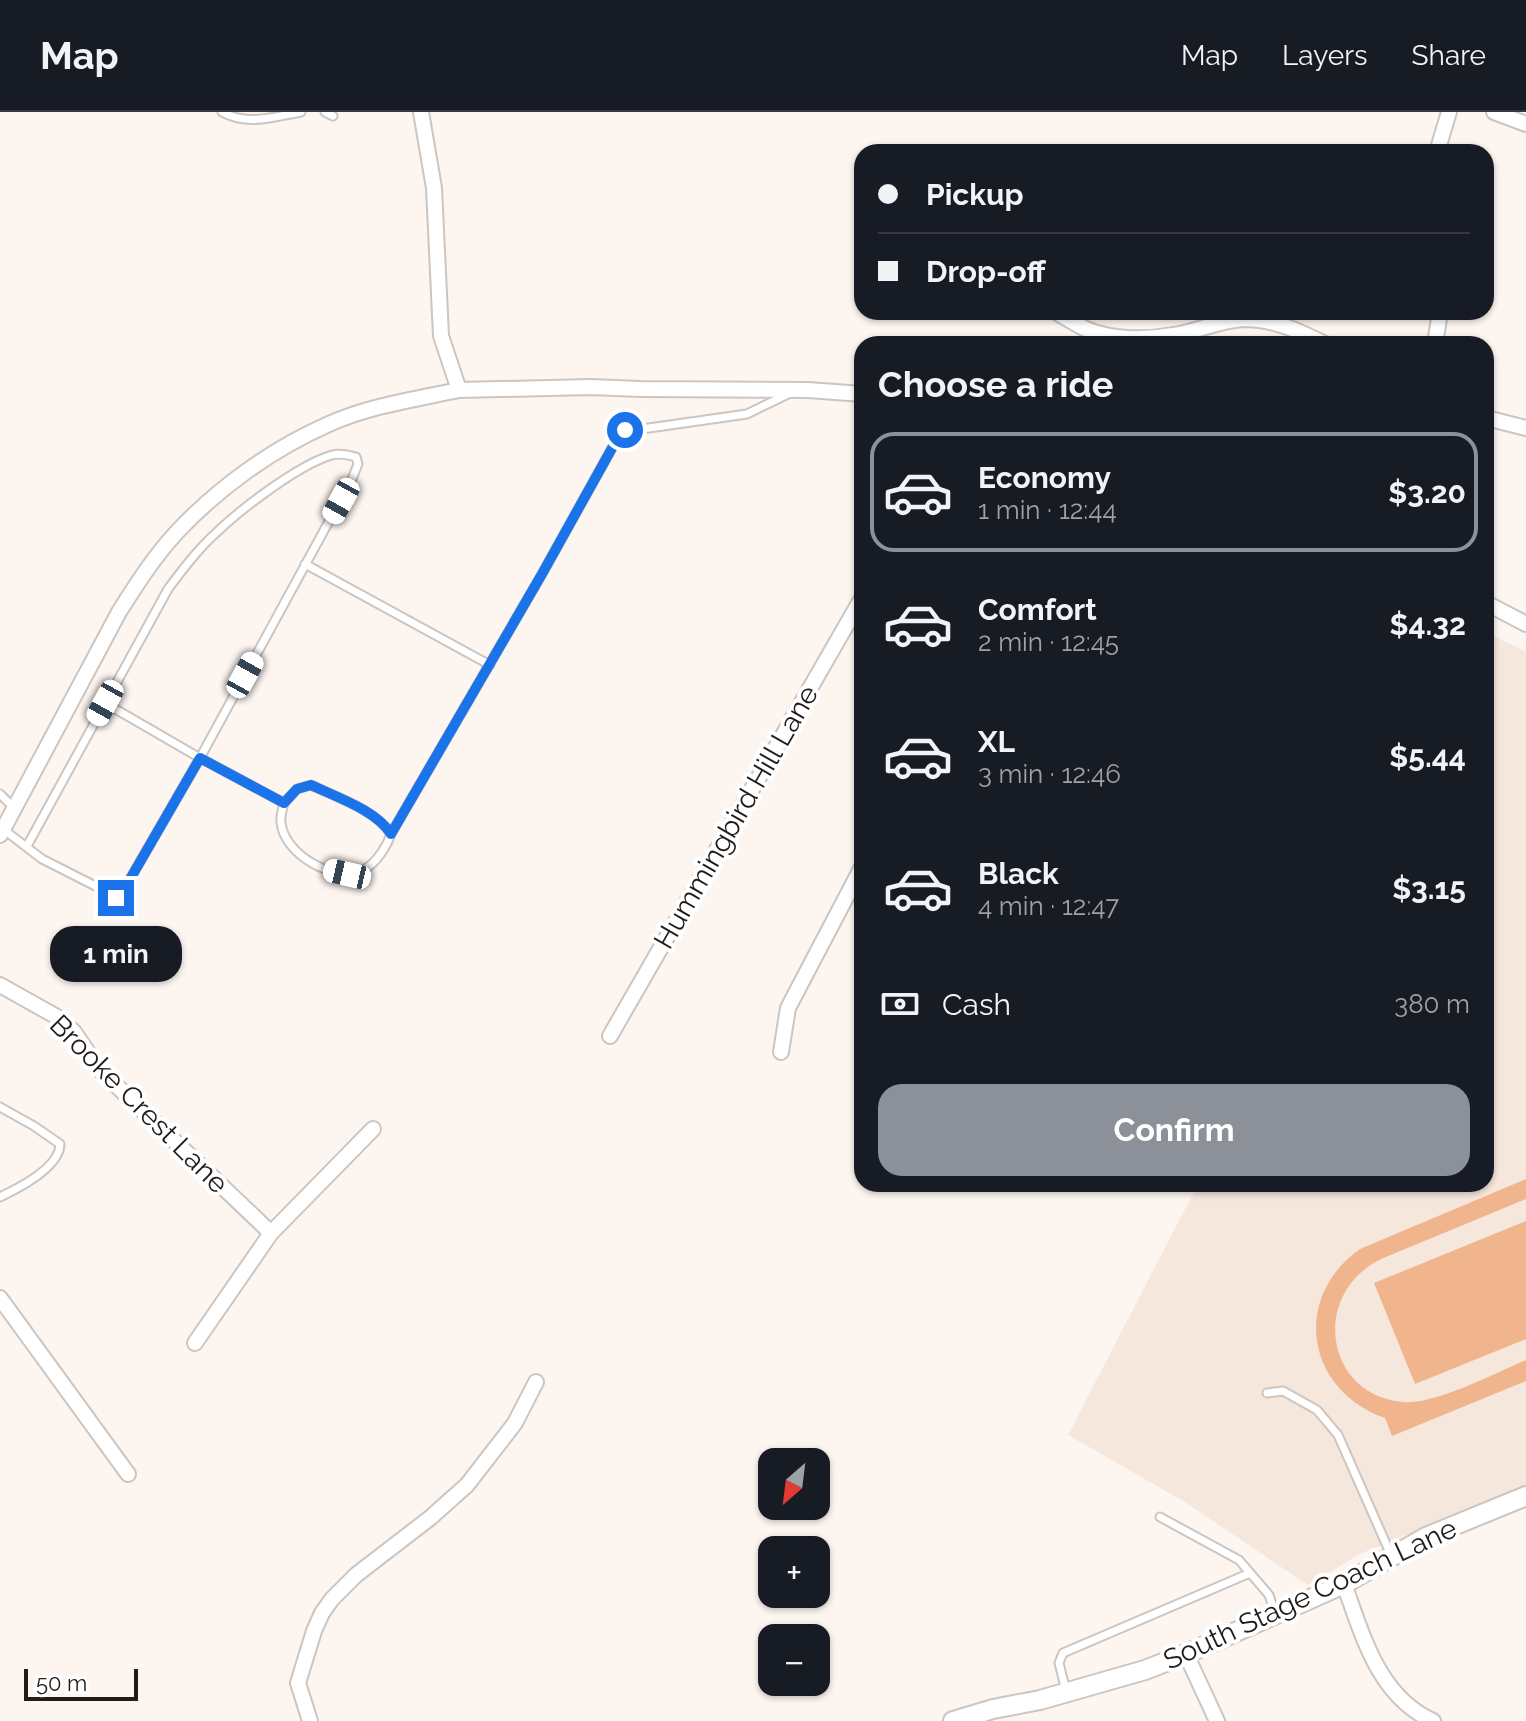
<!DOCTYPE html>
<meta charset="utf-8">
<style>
body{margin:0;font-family:Raleway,sans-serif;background:#242831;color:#f1f3f6;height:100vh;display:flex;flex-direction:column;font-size:30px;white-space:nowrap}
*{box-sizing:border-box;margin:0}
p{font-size:26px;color:#9ea1a6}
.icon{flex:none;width:44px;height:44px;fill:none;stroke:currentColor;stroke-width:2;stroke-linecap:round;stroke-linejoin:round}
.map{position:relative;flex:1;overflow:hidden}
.details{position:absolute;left:854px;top:224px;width:640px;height:856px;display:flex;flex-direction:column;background:#171b24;border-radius:24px;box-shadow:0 2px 6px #0004}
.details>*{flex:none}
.banner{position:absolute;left:854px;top:32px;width:640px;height:176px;border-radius:24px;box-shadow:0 2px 6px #0004;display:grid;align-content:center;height:176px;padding:0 24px;background:#171b24}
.needle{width:52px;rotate:208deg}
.fabs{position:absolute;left:758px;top:1336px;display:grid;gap:16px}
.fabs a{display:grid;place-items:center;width:72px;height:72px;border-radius:16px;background:#171b24;box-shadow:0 2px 6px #0004;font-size:40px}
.scale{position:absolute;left:24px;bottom:20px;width:114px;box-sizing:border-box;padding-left:8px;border:4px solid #1f1c1b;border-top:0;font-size:22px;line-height:28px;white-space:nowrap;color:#1f1c1b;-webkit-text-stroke:6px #fff;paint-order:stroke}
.end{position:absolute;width:36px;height:36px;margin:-18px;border:10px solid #1a73e8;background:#fff;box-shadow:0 0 0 4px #fff}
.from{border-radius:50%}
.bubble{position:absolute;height:56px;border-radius:24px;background:#171b24;box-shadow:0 2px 6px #0004;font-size:26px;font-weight:700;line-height:56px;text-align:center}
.car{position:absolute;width:24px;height:48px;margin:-24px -12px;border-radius:10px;box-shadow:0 0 6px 2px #0007;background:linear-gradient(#fff 24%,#345 0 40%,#fff 0 76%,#345 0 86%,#fff 0)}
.banner b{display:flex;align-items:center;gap:28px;height:76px;font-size:30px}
.banner b+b{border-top:2px solid #363941}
.banner i{width:20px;height:20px;background:#f1f3f6}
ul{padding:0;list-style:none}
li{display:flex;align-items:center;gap:24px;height:120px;margin:0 16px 12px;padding:0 8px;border:4px solid transparent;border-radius:24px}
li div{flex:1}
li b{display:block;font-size:30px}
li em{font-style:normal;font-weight:700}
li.current{border-color:#8c9099}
li>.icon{width:72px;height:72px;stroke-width:1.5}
h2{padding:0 24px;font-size:36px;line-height:96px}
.pay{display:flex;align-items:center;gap:20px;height:88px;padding:0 24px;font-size:30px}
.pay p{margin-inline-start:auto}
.action{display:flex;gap:16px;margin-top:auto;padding:16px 24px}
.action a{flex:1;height:92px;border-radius:24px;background:#8c9099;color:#fff;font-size:32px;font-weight:700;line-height:92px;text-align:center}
header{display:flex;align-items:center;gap:48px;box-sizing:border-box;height:112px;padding:0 40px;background:#171b24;border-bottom:2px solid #363941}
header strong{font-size:38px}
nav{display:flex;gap:44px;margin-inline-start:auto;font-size:28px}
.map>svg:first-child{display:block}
.built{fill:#f6e7dd}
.green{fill:#f1b58d}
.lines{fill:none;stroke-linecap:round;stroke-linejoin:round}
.service-casing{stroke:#ccc5c0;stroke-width:11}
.minor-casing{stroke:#ccc5c0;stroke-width:18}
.secondary-casing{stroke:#ccc5c0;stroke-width:22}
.service{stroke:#fff;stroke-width:7}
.minor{stroke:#fff;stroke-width:14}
.secondary{stroke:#fff;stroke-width:18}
.route{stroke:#1a73e8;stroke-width:10}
.labels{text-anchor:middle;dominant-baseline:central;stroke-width:8;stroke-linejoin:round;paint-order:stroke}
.street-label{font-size:28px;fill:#1f1c1b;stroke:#fff}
</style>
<header>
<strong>Map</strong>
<nav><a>Map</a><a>Layers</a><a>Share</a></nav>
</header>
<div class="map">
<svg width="1526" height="1609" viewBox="0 0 1526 1609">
<rect width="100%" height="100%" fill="#fdf5f0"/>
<path class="built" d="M1486,520l40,20v834l-166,68 -52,31 -125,-84 -115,-66 130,-251h288z"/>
<path class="green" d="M1526,1067v20l-145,60c-72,36 -55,137 22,143 32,3 92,-29 123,-42v21l-134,55 -7,-18c-79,-28 -94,-120 -25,-169z
M1526,1109v118l-111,45 -41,-101z"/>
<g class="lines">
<g class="service-casing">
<path id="service" d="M222,0c25,14 52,5 79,0
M325,0l8,4
M305,452l185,101
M105,591l95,55 84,45c-1,5 -4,13 -3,19 2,32 55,63 84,47 12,-7 22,-23 26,-35 -15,-24 -55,-37 -80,-49l-14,4 -13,14
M0,682l14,14
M3,717l39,30 77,39 81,-140 152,-279 6,-15 -2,-7c-7,-2 -17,-4 -24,-2 -32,9 -90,53 -115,77 -19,17 -34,37 -49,57l-141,257
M391,722l151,-260 79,-142 126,-18 43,-21
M0,995l34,19 26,18c0,23 -41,44 -60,53
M1267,1281l16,-2 34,19 21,25 53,120
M1160,1405l79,43 30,35 6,18
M1066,1579l-7,-28 4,-10 187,-80"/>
</g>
<g class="minor-casing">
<path id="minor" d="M421,0l13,76 7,148 18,54 131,-3 51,2 167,1 54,4
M1494,0l32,12
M1437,40l12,-40
M1056,200c10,6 21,13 32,18 26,10 58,10 85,5 24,-3 46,-15 71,-16 30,0 55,12 81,25
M1435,232l5,-32
M1486,306l40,10
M1486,491l40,21
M0,723l119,-223c17,-27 35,-55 57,-79 42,-45 96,-84 153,-109 40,-18 87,-25 130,-34
M0,873l59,33 15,14 25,37 172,164
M610,924l252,-438
M781,940l7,-44 74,-141
M0,1186l128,176
M195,1231l76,-110 102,-104
M1344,1472c19,52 34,112 89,137
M1186,1542l31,67
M310,1609l-12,-38 16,-52 8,-18 10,-14 24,-24 74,-57 37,-33 48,-62 21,-41"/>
</g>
<g class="secondary-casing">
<path id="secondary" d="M953,1609l40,-12 47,-9 105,-30 41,-16 158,-70 82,-47 100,-41"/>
</g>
<use href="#service" class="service"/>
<use href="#minor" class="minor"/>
<use href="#secondary" class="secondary"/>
</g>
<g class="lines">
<path class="route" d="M116,786h3l10,-17 71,-123 84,45 13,-14 14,-4c25,12 65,25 80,49l151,-260 79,-142 4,-2"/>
</g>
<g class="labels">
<g class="street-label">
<text transform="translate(736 705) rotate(-60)">Hummingbird Hill Lane</text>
<text transform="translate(139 992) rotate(45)">Brooke Crest Lane</text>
<text transform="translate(1310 1482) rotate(-25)">South Stage Coach Lane</text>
</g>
</g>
</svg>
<div class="fabs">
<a><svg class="needle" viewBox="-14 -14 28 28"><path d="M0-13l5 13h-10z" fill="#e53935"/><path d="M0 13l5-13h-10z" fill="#9ea1a6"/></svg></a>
<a>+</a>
<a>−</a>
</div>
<div class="scale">50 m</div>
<i class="end from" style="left:625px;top:318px"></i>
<i class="end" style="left:116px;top:786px"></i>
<div class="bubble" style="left:50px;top:814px;width:132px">1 min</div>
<i class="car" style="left:341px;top:389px;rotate:209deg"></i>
<i class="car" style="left:245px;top:563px;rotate:29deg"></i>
<i class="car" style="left:105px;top:591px;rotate:209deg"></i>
<i class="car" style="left:347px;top:762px;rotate:283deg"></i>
<div class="banner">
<b><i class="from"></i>Pickup</b>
<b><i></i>Drop-off</b>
</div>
<section class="details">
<h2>Choose a ride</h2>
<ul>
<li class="current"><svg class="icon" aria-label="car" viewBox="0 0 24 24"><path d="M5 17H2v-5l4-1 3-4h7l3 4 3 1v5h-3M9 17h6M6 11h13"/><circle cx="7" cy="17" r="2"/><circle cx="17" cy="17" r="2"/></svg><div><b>Economy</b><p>1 min · 12:44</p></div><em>$3.20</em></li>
<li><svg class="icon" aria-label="car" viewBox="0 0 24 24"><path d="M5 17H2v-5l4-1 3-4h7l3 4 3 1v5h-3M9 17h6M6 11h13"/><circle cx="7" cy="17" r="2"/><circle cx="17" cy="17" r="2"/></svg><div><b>Comfort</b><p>2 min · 12:45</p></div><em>$4.32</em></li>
<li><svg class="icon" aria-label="car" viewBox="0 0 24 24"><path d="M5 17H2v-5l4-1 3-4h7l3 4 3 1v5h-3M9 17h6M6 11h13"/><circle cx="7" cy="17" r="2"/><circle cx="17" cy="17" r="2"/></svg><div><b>XL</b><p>3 min · 12:46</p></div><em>$5.44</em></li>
<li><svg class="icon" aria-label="car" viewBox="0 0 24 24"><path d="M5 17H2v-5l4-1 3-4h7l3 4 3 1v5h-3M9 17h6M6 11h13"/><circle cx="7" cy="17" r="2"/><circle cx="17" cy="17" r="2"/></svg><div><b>Black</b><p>4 min · 12:47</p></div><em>$3.15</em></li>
</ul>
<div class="pay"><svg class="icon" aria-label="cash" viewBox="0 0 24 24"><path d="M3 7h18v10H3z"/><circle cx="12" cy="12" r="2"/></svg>Cash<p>380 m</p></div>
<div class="action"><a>Confirm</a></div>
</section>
</div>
